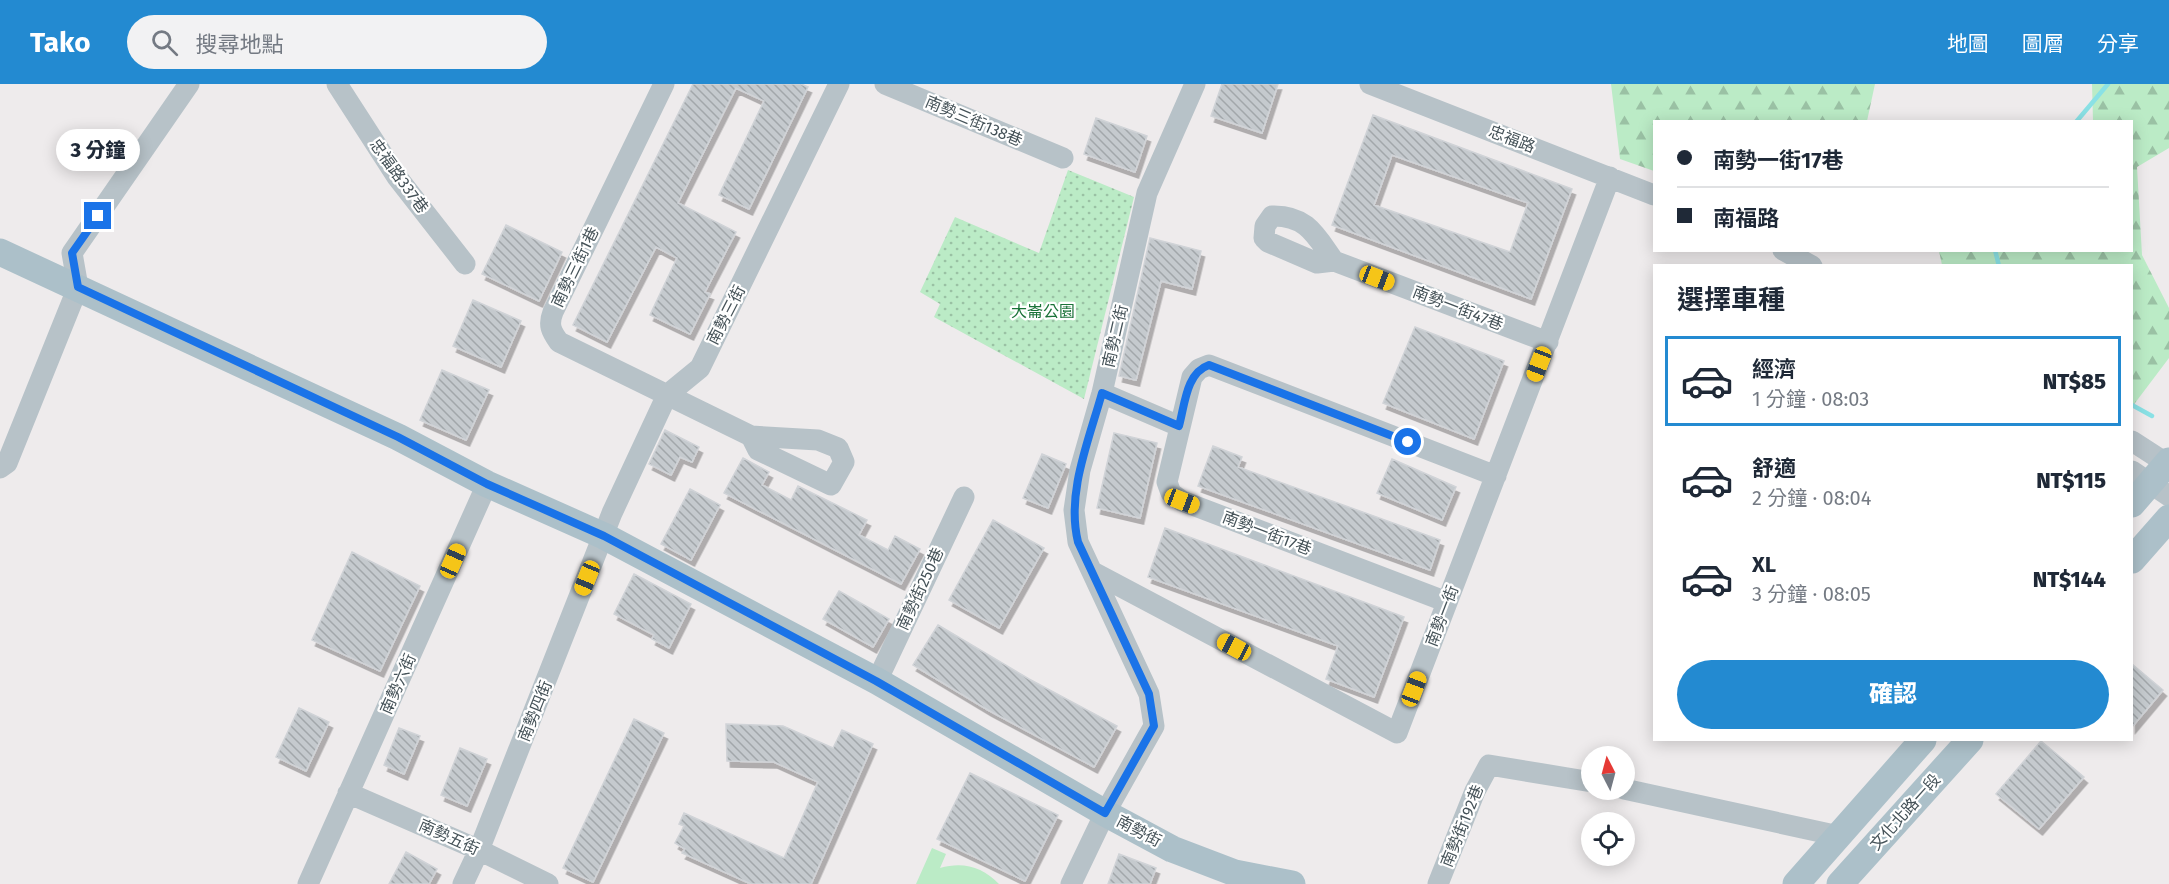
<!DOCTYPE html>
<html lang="zh-TW">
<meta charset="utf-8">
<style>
body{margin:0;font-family:"Fira Sans","Noto Sans TC",sans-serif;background:#f2f2f3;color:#1f2937;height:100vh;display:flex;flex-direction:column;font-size:22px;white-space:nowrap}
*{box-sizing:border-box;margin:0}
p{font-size:20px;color:#747a83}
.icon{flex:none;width:33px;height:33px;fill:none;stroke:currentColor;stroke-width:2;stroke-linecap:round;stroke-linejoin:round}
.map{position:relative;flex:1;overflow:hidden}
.sheet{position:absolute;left:1653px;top:180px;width:480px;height:477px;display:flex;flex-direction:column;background:#fff;border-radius:0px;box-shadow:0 3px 15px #0003}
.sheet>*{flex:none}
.guide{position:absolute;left:1653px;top:36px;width:480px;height:132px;border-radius:0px;box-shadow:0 3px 15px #0003;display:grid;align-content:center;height:132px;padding:0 24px;background:#fff}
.needle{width:39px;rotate:354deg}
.buttons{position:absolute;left:1581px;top:662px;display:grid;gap:12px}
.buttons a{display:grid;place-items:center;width:54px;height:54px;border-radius:50%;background:#fff;box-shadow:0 3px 15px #0003;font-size:30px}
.end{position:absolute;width:27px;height:27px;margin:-14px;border:8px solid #1a73e8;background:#fff;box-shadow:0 0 0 3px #fff}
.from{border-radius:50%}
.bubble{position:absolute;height:42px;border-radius:21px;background:#fff;box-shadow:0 3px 15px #0003;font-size:20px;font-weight:800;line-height:42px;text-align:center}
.car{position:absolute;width:18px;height:36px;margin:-18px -9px;border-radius:8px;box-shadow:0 0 4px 2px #0007;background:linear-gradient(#f5c518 24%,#345 0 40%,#f5c518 0 76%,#345 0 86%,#f5c518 0)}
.guide b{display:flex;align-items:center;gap:21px;height:57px;font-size:22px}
.guide b+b{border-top:2px solid #e0e1e3}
.guide i{width:15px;height:15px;background:#1f2937}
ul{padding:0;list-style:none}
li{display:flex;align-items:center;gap:18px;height:90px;margin:0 12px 9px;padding:0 12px;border:3px solid transparent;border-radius:0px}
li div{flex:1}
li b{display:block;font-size:22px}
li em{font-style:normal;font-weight:800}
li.active{border-color:#238ad1}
li>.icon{width:54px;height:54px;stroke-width:1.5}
h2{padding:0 24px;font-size:27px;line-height:72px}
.action{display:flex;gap:12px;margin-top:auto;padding:12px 24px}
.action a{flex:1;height:69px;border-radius:36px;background:#238ad1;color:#fff;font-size:24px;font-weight:800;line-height:69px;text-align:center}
header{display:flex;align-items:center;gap:36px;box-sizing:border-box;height:84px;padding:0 30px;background:#238ad1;color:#fff}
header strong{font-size:28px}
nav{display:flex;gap:33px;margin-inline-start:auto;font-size:21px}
.search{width:420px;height:54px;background:#f2f2f3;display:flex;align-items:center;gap:15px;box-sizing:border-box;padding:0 21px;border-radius:33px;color:#747a83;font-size:22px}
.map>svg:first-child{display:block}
.green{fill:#bbebc6}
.forest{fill:url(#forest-firs)}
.park{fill:url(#park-dots)}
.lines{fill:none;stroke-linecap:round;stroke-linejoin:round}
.stream{stroke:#8ae1e5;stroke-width:4.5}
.building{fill:url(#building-back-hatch);stroke:#d0d3d7;stroke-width:1.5;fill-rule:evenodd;filter:url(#shadow)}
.minor{stroke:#b7c2c8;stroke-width:21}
.major{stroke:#acc0c9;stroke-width:27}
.route{stroke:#1a73e8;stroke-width:8}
.labels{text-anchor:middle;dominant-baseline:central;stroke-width:4.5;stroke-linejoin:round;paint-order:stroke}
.street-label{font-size:16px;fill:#455258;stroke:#fff}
.park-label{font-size:16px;fill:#1b7339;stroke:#fff}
</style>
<header>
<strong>Tako</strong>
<div class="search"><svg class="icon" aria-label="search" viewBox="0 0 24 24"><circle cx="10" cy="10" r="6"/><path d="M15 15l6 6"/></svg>搜尋地點</div>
<nav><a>地圖</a><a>圖層</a><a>分享</a></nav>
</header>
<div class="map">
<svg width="2169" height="800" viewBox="0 0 2169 800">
<defs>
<pattern id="forest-firs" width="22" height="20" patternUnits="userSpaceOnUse" patternTransform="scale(1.5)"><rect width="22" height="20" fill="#bbebc6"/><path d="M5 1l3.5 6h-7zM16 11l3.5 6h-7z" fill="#9ac1a4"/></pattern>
<pattern id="park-dots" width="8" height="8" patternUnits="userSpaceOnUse" patternTransform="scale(1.5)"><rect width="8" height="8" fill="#bbebc6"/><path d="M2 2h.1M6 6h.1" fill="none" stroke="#9ac1a4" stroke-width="1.8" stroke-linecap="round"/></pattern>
<pattern id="building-back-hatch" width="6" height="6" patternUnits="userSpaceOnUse" patternTransform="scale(1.5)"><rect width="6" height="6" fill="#c5cace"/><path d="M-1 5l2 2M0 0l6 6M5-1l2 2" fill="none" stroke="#a2a7aa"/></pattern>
<filter id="shadow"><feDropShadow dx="3.5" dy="6" stdDeviation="0" flood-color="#0004"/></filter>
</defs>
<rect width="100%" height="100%" fill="#eeebec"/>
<path class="green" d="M932,764l14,6 -6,14c23,-7 43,-1 59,16h-83z"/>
<path class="forest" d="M1611,0h264l-8,37 -213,1v49l-34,-12z
M2092,0h77v64l-32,19 5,88 27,53v50l-37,49v-141l-190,-1 -3,-14 193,-1v-128l-39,-1z"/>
<path class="park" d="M1068,86l66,27 -50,202 -150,-82 6,-13 -20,-12 35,-75 84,36z"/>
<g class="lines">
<path class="stream" d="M2076,38l32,-38
M1995,166l4,16
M2132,321l20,11"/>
</g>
<path class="building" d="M693,0h108l7,3 -59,122 -30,-14 45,-94 -28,-13 -58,115 58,29 -31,60 5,2 -20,40 -40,-19 27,-57 -21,-11 -49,95 -34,-17z
M1222,0h56l-16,49 -51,-17z
M1373,31l199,74 -41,110 -199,-74zM1392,71l136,48 -18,49 -136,-47z
M1096,34l51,18 -12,36 -51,-18z
M506,141l56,27 -23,49 -57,-27z
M1150,154l51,13 -9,38 -31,-8 -25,99 -17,-4z
M473,216l48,21 -20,46 -48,-21z
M1415,243l89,34 -30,78 -91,-36z
M442,286l47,20 -23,50 -46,-20z
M665,346l34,17 -7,15 -12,-5 -9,18 -22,-11z
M1114,349l43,10 -17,75 -43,-10z
M1213,362l29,11 -4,10 202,73 -10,30 -232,-84z
M1042,370l24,10 -18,44 -25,-10z
M743,374l26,14 -7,13 29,15 7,-14 69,34 -8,15 29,15 7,-14 25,13 -19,35 -177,-91z
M1392,375l64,28 -14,33 -65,-27z
M690,405l30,16 -29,55 -30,-16z
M993,436l51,28 -45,80 -50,-28z
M1165,444l239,89 -30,80 -48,-18 12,-33 -190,-69z
M352,468l68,34 -40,85 -68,-31z
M634,490l57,30 -22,44 -17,-9 2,-4 -40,-21z
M839,507l50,28 -16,28 -50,-28z
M938,541l91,54 88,47 -23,41 -106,-57 -75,-45z
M2132,580l31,26 -31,37z
M299,624l30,14 -23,49 -30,-14z
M634,635l30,14 -71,149 -30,-14z
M726,640l57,2 50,22 9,-18 31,14 -62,140h-60l-69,-31 3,-4 -10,-6 9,-17 -5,-2 5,-11 100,45 34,-76 -44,-20 -47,-1z
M399,644l21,8 -16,38 -20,-9z
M2041,657l43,36 -45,52 -43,-35z
M460,664l27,11 -20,47 -26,-11z
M970,689l88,42 -33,66 -88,-42z
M406,768l31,17 -8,15h-40z
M1119,770l37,14 -6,16h-42z"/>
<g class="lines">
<path class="minor" d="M337,0l60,93 68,87
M664,0l-111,228c-5,13 -2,19 6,30l192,94 7,14 73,35 13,-23 -6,-14 -20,-8 -67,-4
M885,0l178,74
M1370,0l284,111
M1783,166l29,16
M1334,177c-18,-25 -27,-46 -62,-45l-7,10 -1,12 4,4 49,21 17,-2 214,81
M1102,309l77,33
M2132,357l37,24
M0,384l7,-5 71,-176 -6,-34 117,-169
M2132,387l37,25
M1093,488l304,161 213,-556
M1447,518l-265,-101 -11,-8 -4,-11 25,-105 7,-8 10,-4 287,111
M877,597l87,-184
M1624,705l215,47
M348,709l131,57 69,34
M308,800l179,-400
M463,800l16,-34 133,-337 55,-118 33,-27 139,-284
M1071,800l34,-71 49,-87 -5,-32 -71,-152 -4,-32 6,-40 22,-77 45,-200 48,-109
M1438,800l37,-93 14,-26 103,17"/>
<path class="major" d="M0,168l398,185 89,47 117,52 273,145 228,132 67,36 63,24 57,11
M2132,420l37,-43
M2132,476l37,-42
M1796,800l127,-144
M1840,800l130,-144"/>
</g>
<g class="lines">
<path class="route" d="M98,132l-26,37 6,34 320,150 89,47 117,52 272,145 229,132 49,-87 -5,-32 -71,-152c-12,-49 11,-102 24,-149l77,33c6,-22 7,-53 30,-61l199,77"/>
</g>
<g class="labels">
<g class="street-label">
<text transform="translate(974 37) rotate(23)">南勢三街138巷</text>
<text transform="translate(1512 55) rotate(21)">忠福路</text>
<text transform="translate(399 92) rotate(54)">忠福路337巷</text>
<text transform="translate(575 183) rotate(-64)">南勢三街1巷</text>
<text transform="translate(1458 224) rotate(21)">南勢一街47巷</text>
<text transform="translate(726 231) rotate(-63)">南勢三街</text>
<text transform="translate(1115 252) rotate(-77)">南勢二街</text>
<text transform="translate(1267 449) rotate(21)">南勢一街17巷</text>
<text transform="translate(920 505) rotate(-65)">南勢街250巷</text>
<text transform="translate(1442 532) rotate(-69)">南勢一街</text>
<text transform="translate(398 600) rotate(-66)">南勢六街</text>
<text transform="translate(535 627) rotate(-68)">南勢四街</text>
<text transform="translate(1905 728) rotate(-48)">文化北路一段</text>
<text transform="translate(1462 742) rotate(-68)">南勢街192巷</text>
<text transform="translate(1139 747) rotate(28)">南勢街</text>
<text transform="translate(449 753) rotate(24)">南勢五街</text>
</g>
<g class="park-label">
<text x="1043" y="227">大崙公園</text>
</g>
</g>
</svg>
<div class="buttons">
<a><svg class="needle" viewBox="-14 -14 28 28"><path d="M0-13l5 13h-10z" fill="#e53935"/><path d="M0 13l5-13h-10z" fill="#747a83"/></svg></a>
<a><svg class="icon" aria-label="locate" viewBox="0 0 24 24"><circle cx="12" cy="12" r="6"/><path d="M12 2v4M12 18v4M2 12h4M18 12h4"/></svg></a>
</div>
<i class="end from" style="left:1408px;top:358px"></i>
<i class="end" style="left:98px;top:132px"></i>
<div class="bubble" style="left:56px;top:45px;width:84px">3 分鐘</div>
<i class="car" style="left:1377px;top:194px;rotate:111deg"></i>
<i class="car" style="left:1539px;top:280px;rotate:201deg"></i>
<i class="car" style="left:1182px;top:417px;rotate:111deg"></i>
<i class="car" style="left:453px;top:477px;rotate:24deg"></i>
<i class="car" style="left:587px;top:494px;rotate:202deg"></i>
<i class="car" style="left:1234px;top:563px;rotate:298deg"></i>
<i class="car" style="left:1414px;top:605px;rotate:21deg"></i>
<div class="guide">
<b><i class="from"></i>南勢一街17巷</b>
<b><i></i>南福路</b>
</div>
<section class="sheet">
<h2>選擇車種</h2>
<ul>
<li class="active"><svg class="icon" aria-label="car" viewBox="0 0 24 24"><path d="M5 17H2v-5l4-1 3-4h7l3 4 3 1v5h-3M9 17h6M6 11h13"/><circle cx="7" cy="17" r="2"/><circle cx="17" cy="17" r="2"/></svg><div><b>經濟</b><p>1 分鐘 · 08:03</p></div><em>NT$85</em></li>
<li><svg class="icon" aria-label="car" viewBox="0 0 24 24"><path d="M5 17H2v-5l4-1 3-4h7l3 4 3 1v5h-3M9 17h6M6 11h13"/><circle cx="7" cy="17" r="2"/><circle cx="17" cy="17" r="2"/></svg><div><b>舒適</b><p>2 分鐘 · 08:04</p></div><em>NT$115</em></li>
<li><svg class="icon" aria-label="car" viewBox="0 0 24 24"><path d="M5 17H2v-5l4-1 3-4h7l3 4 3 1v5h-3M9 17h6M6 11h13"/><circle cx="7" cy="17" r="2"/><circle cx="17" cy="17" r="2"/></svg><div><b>XL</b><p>3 分鐘 · 08:05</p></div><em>NT$144</em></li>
</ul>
<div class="action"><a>確認</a></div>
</section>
</div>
